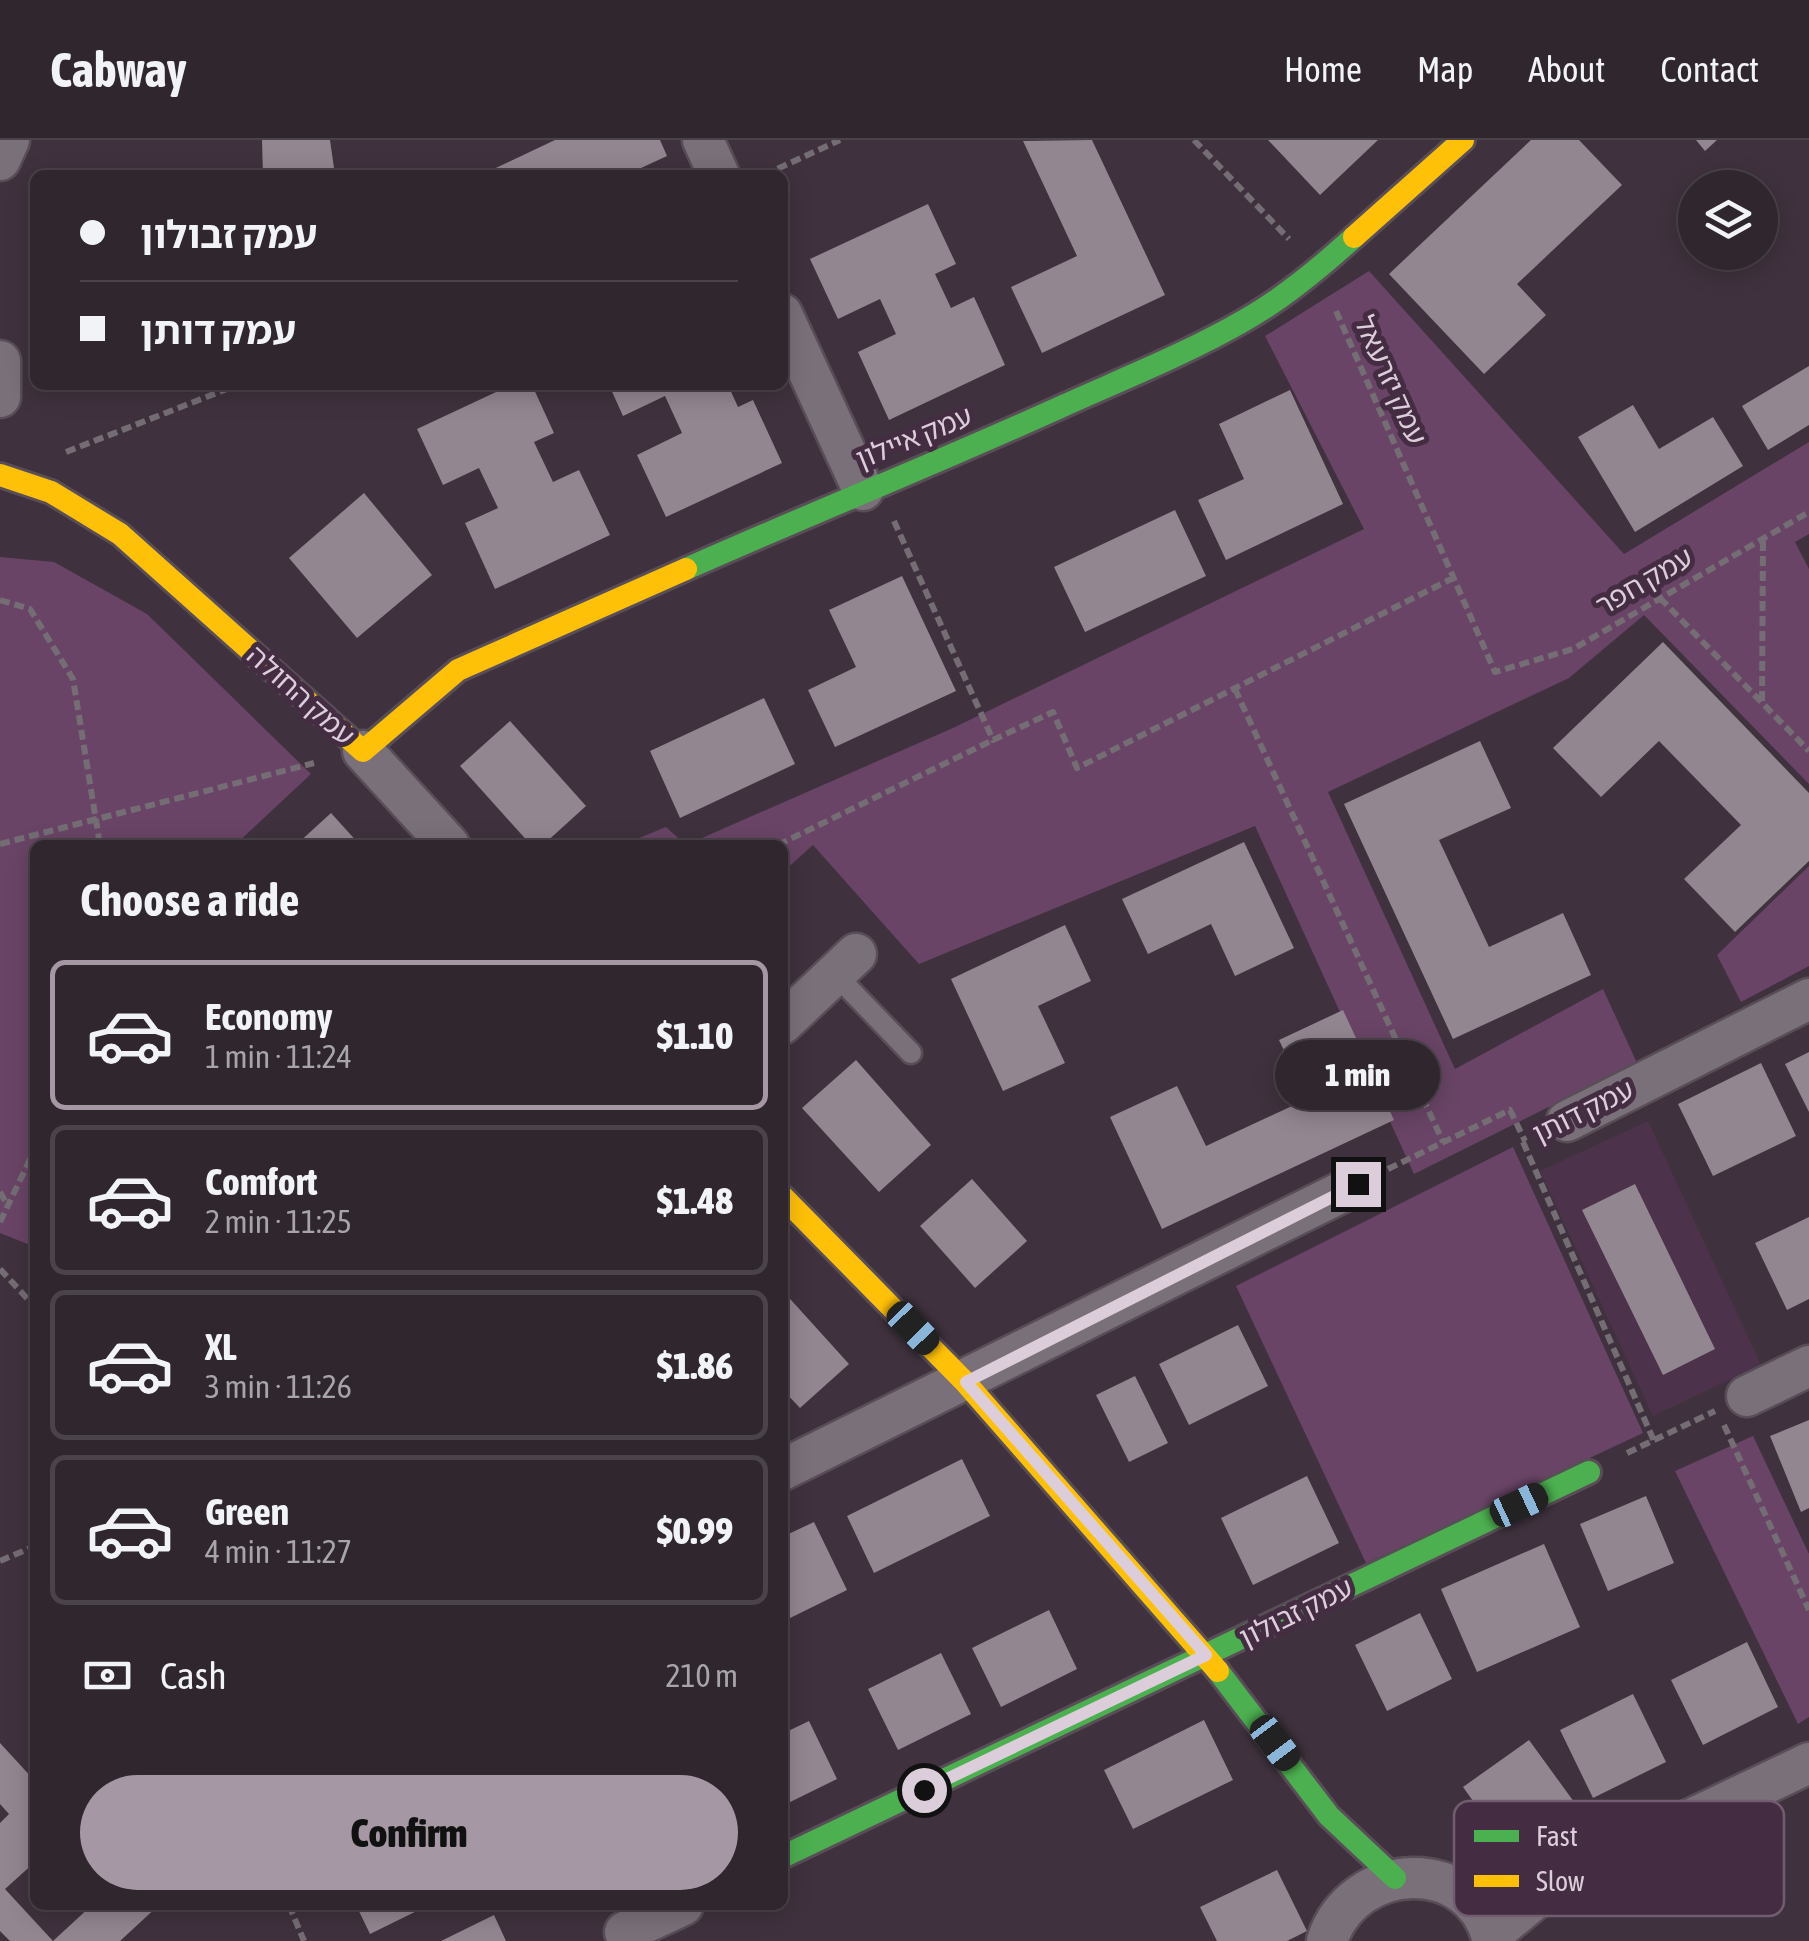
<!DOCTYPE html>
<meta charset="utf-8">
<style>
body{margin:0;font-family:"Asap Condensed","Noto Sans Hebrew",sans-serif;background:#3b323a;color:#f1f3f6;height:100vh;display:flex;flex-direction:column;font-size:38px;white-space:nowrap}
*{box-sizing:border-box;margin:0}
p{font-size:32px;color:#a7a5aa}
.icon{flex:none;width:55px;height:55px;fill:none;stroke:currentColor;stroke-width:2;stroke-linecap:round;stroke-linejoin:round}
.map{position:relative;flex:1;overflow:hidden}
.panel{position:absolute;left:30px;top:700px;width:758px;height:1070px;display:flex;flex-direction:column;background:#2f262e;border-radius:15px;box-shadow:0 5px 25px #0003,0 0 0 2px #4a434a}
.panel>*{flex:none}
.hud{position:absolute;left:30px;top:30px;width:758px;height:220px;border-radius:15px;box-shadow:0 5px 25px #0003,0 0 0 2px #4a434a;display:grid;align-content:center;height:220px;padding:0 50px;background:#2f262e}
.fabs{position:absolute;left:1678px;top:30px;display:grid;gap:20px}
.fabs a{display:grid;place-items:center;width:100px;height:100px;border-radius:50%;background:#2f262e;box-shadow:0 5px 25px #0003,0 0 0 2px #4a434a;font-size:50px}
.end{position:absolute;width:45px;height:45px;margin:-22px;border:12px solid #dccdda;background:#111;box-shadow:0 0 0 5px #111}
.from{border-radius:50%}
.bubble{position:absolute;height:70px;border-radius:35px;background:#2f262e;box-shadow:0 5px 25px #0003,0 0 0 2px #4a434a;font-size:32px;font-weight:800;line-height:70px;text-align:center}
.car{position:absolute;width:30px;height:60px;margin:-30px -15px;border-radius:12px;box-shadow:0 0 8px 2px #0007;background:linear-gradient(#222 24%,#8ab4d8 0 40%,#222 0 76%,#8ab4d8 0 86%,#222 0)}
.hud b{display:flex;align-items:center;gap:35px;height:95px;font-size:38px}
.hud b+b{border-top:2px solid #4a434a}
.hud i{width:25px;height:25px;background:#f1f3f6}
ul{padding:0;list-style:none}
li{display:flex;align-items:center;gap:30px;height:150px;margin:0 20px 15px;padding:0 30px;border:5px solid #4a434a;border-radius:15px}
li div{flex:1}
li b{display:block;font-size:38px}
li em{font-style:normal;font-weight:800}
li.selected{border-color:#a597a3}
li>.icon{width:90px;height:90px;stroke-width:1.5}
h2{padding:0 50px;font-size:45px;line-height:120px}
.pay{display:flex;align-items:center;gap:25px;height:110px;padding:0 50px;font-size:38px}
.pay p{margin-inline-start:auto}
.cta{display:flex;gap:20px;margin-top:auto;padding:20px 50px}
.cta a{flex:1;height:115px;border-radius:60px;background:#a597a3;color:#111;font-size:40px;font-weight:800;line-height:115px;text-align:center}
header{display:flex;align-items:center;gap:60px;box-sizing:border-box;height:140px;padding:0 50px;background:#2f262e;border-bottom:2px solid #4a434a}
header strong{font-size:48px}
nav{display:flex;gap:55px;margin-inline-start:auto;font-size:35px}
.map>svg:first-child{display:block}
.built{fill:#4c324a}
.green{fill:#694466}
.building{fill:#928690}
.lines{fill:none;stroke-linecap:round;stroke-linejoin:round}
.lane-casing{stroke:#594e58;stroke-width:25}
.street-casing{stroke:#594e58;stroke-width:45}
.fast-casing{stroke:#594e58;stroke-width:28}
.slow-casing{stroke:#594e58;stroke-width:28}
.path{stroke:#756d74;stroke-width:6;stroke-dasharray:10 5;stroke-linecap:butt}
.lane{stroke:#7a707a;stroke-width:20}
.street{stroke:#7a707a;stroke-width:40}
.fast{stroke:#4caf50;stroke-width:22}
.slow{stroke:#ffc107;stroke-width:22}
.route{stroke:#dccdda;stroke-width:12}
.labels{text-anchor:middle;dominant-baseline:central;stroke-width:10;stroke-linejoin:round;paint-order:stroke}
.street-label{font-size:28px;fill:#dccdda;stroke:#442d42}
.key{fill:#442d42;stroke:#725d70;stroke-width:2.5}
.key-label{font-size:28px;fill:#dccdda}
</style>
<header>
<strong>Cabway</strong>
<nav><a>Home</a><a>Map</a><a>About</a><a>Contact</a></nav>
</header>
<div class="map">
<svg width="1809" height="1801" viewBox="0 0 1809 1801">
<rect width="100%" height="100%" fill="#3f323e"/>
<path class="built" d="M1648,981l113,244 -108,51 -113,-245z"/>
<path class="green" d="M1369,131l255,283 185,-112v92l-14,8 14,27v215l-165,-169 -75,63 -241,114 127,277 148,-80 34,74 -223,111 -159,-348 -336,138 -106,-119 -30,27 -1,-27h-96l267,-117 411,-199 -99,-193z
M0,417l54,5 93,52 164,160 -76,71h-200v402l-35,-14z
M666,687l20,18h-64z
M1809,726v100l-68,36 -24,-47z
M1513,1007l130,286 -277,130 -130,-277z
M1753,1296l56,118v163l-11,7 -123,-253z"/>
<path class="building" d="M262,0h68l5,35h-72z
M555,0h105l7,16 -41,19h-145z
M1092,0l73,155 -123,58 -31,-66 66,-31 -54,-115z
M1268,0h110l-58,55z
M1531,0h48l43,45 -105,99 29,31 -62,59 -95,-100z
M1696,0h21l-12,11z
M928,64l28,60 -21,10 16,34 23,-11 31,68 -116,55 -31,-68 38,-18 -16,-35 -42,20 -28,-60z
M1809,226v59l-41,25 -26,-44z
M511,245h21l22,48 -20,9 19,40 26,-12 31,65 -115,54 -30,-66 33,-15 -19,-40 -36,17 -26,-56z
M609,245h119l10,22 15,-7 29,63 -116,54 -29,-62 45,-22 -17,-37 -42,20z
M1290,250l53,114 -117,56 -28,-60 46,-21 -25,-55z
M1633,265l26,44 54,-32 30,49 -108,66 -57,-95z
M364,353l68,82 -75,63 -68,-80z
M1175,370l31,66 -121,56 -31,-65z
M902,436l54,115 -121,56 -27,-57 48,-23 -27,-57z
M1663,502l146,151v68l-74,71 -51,-53 57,-54 -82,-84 -58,56 -48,-49z
M764,558l31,66 -115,54 -30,-67z
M510,581l76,85 -43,39h-12l-71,-79z
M1480,601l31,67 -72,32 50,107 74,-34 28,62 -138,64 -109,-235z
M331,673l29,32h-64z
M1244,702l50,106 -59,28 -24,-52 -63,30 -26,-55z
M1065,785l26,56 -53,25 27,57 -62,28 -52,-112z
M1343,870l51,110 -232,109 -52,-112 67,-31 29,60 101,-47 -28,-59z
M1809,912v60l-24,-48z
M856,920l75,85 -52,47 -77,-84z
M1761,923l35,73 -83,40 -35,-72z
M972,1039l55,62 -52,47 -55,-62z
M1635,1044l80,165 -52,26 -81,-165z
M1809,1077v82l-22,11 -32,-67z
M782,1150l67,74 -49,44 -18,-19z
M1238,1185l30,61 -79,39 -30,-61z
M1135,1236l33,67 -39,19 -33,-67z
M1809,1280v88l-8,4 -31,-76z
M962,1319l28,57 -116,57 -27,-57z
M1307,1336l32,67 -86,42 -32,-67z
M1646,1356l28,67 -66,28 -28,-67z
M814,1382l33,68 -65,32v-85z
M1544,1404l36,83 -103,45 -36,-83z
M1049,1470l28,59 -76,38 -29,-59z
M1420,1473l32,66 -65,32 -32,-66z
M1747,1502l31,65 -75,38 -32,-65z
M941,1513l30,61 -73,36 -30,-61z
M1633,1554l33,68 -73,36 -33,-68z
M1204,1580l29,60 -100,49 -29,-59z
M809,1581l28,58 -55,27v-72z
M1529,1600l48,66 -66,48 -48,-67z
M0,1603l35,38v81l-30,27 48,52h-43l-10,-10v-108l9,-9 -9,-10z
M1277,1730l30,61 -20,10h-70l-17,-34z
M92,1765h67l-39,36h-67z
M356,1765h73l-59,29z
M494,1775l12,26h-65z"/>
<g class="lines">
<g class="lane-casing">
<path id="lane" d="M835,834l76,79"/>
</g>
<g class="street-casing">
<path id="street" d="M703,0l16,35
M0,20l9,-20
M782,174l81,176
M0,221v36
M363,611l86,94
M782,884l74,-70
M1567,981l242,-122
M1747,1256l62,-30
M782,1330l576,-286
M625,1792l58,-27
M1491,1795l58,-48 260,-124
M1327,1801c26,-81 146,-87 166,0"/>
</g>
<g class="fast-casing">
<path id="fast" d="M686,429c126,-56 254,-107 379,-164 60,-27 123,-52 180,-85 39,-22 76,-53 109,-83
M1218,1531l111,145 66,62
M782,1717l807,-385"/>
</g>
<g class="slow-casing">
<path id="slow" d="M1354,97l109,-97
M0,335l51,17 69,42 243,217 95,-81 228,-101
M782,1056l183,186 253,289"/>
</g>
<path class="path" d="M1194,0l95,99
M764,35l76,-35
M1336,171l159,361 78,-23 236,-137
M66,312l171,-67
M894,381l99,219 60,-28 24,56 376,-190
M1660,458l149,153
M0,460l30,9 43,70 27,166
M1235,549l208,453
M1762,561l1,-161
M0,704l314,-81
M778,705l215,-105
M1523,1002l131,299
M1388,1029l122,-59 15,31
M0,1052l8,14
M0,1082l35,-73
M0,1129l35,38
M1724,1285l85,185
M1627,1313l88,-42
M0,1421l35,-15
M289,1765l15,36"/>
<use href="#lane" class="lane"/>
<use href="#street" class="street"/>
<use href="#fast" class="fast"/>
<use href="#slow" class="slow"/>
</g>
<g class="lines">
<path class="route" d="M924,1650l282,-135 -240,-273 392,-198"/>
</g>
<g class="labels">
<g class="street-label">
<text transform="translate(1391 240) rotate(66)">עמק יזרעאל</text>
<text transform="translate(914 297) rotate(-22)">עמק איילון</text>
<text transform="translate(1644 441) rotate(-30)">עמק חפר</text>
<text transform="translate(301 555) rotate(42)">עמק החולה</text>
<text transform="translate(1583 971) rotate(-26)">עמק דותן</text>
<text transform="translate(1296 1472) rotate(-26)">עמק זבולון</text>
</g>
</g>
<rect x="1454" y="1661" width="330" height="115" rx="15" class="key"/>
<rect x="1474" y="1690" width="45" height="12" fill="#4caf50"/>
<rect x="1474" y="1735" width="45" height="12" fill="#ffc107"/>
<g class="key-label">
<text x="1536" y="1706">Fast</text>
<text x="1536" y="1751">Slow</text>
</g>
</svg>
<div class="fabs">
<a><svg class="icon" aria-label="layers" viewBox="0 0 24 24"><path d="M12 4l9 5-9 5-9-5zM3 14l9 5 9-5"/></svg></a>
</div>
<i class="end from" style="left:924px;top:1650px"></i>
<i class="end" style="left:1358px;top:1044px"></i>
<div class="bubble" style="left:1275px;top:900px;width:165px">1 min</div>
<i class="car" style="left:913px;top:1188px;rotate:136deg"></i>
<i class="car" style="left:1519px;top:1365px;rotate:65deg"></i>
<i class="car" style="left:1275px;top:1603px;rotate:143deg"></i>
<div class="hud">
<b><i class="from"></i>עמק זבולון</b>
<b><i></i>עמק דותן</b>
</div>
<section class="panel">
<h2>Choose a ride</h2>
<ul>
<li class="selected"><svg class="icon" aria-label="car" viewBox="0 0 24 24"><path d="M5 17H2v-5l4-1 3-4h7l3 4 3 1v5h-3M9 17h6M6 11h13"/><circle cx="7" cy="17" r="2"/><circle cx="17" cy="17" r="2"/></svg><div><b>Economy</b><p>1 min · 11:24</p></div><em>$1.10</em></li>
<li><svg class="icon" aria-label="car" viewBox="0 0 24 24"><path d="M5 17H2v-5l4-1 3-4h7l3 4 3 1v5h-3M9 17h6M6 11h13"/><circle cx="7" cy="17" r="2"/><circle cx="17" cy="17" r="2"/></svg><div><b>Comfort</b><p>2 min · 11:25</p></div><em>$1.48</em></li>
<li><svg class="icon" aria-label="car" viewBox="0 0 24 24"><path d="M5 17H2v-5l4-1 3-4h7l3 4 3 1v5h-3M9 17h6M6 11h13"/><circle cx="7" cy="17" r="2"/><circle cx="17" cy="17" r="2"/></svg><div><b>XL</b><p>3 min · 11:26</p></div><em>$1.86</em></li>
<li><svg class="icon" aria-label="car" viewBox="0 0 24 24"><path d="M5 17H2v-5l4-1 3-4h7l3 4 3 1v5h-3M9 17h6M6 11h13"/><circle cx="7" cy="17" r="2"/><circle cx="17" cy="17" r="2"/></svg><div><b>Green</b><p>4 min · 11:27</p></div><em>$0.99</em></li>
</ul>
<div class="pay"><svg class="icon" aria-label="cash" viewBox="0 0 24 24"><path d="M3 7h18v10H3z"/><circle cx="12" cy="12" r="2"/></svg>Cash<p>210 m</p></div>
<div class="cta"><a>Confirm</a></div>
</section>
</div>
